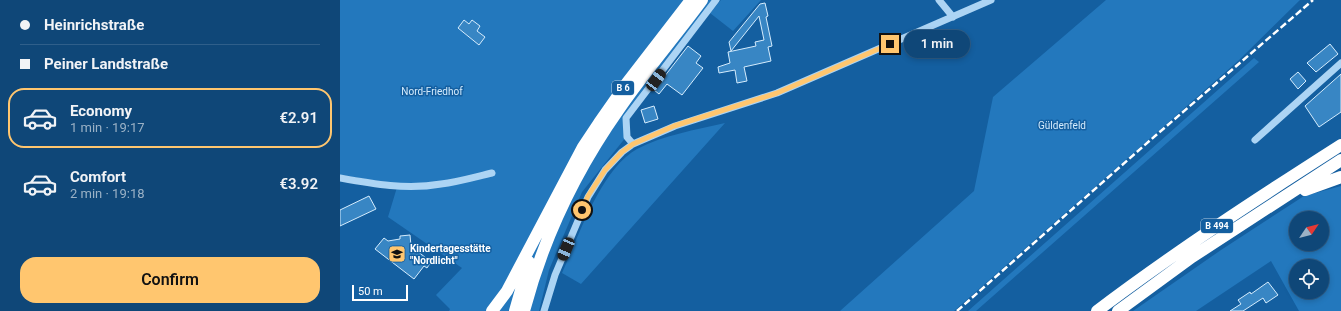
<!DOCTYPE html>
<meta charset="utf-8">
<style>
body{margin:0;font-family:Roboto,sans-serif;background:#184e7d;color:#f1f3f6;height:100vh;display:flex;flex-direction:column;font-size:15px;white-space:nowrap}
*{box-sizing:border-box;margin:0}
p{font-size:13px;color:#9bb2c6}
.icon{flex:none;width:22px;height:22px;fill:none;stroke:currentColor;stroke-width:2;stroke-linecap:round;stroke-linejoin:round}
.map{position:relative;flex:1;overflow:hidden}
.sheet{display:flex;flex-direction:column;background:#0f4778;width:340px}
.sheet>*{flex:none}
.banner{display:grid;align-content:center;height:88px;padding:0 20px;background:#0f4778}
.needle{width:26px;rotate:55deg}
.controls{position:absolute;left:949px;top:211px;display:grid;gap:8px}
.controls a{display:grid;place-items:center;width:40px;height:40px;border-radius:50%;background:#0f4778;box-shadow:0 2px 6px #0003,0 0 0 1px #2f5f8a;font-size:20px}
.scale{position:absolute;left:12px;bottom:10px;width:56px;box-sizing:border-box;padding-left:4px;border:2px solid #fff;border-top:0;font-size:11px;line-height:14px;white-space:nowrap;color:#fff;-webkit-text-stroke:3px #145fa0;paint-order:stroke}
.end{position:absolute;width:18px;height:18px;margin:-9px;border:5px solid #ffc66f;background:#111;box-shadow:0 0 0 2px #111}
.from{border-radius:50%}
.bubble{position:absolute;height:28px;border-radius:14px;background:#0f4778;box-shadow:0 2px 6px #0003,0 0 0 1px #2f5f8a;font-size:13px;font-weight:600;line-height:28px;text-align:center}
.car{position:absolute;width:12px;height:24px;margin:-12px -6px;border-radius:5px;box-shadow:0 0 3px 1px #0007;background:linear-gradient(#222 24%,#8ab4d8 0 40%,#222 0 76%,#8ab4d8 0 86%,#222 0)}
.banner b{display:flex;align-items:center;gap:14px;height:38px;font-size:15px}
.banner b+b{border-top:1px solid #2f5f8a}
.banner i{width:10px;height:10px;background:#f1f3f6}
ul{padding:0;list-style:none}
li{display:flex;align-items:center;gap:12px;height:60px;margin:0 8px 6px;padding:0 12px;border:2px solid transparent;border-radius:16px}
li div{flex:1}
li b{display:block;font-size:15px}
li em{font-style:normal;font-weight:600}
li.on{border-color:#ffc66f}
li>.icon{width:36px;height:36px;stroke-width:1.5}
.action{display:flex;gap:8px;margin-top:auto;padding:8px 20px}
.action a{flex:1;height:46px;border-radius:16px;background:#ffc66f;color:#111;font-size:16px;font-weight:600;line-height:46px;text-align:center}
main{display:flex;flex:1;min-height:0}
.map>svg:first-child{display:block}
.green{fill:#2378bd;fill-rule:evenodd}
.building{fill:#3886c4;stroke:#d5ecfd}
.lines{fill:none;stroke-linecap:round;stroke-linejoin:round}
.minor{stroke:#acd4f4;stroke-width:7}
.highway{stroke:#fff;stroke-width:12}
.rail{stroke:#fff;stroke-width:2.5;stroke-dasharray:7 3;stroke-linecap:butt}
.route{stroke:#ffc66f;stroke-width:5}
.labels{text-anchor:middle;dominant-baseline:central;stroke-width:3;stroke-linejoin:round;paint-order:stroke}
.shield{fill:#145fa0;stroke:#b8cfe2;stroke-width:1}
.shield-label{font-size:9px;font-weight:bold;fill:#fff}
.park-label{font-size:10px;fill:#d5ecfd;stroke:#145fa0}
.poi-label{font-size:10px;font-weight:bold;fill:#fff;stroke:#145fa0;text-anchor:start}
</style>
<main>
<section class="sheet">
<div class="banner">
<b><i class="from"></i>Heinrichstraße</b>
<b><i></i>Peiner Landstraße</b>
</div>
<ul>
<li class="on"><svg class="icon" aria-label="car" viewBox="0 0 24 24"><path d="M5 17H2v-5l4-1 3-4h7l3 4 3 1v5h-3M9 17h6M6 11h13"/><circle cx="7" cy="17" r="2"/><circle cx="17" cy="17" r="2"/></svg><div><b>Economy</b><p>1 min · 19:17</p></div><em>€2.91</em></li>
<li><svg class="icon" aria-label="car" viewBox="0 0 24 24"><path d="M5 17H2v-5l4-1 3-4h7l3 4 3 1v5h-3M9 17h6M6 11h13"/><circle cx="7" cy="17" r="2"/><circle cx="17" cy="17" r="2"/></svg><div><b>Comfort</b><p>2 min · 19:18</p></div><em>€3.92</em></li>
</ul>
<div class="action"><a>Confirm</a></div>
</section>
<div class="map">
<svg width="1001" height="311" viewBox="0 0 1001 311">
<rect width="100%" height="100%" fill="#145fa0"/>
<path class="green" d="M0,0h374l-90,118 2,19 -44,55 -33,78 -10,41h-90l1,-2 -14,-14 26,-27 -74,-51 10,-33 -58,-9z
M381,0h40l-28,31 -23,-18z
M766,0h194l-62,61 -284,250h-114l134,-120 19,-94z
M914,58l5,4 -283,249h-8z
M385,123l-144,161 -19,-11c17,-37 38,-103 75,-124 26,-14 59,-19 88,-26z
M1001,186v125h-42l-28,-50 -75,50h-63l88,-61 83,-54zM956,218h26v26h-26zM956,266h26v26h-26z"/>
<path class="building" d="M425,3l3,13 -2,1 6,29 -4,1 3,14 -27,6 3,14 -10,2 -2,-13 -16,3 -1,-6 12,-4 -2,-11 28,-6 -1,-4 9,-2 -5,-24 -28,35 -2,-9 31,-38z
M124,20l5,4 3,-4 8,6 -3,5 8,6 -6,8 -21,-17z
M990,44l8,10 -22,18 -9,-9z
M348,46l13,10 -5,7 7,5 -21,27 -15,-11 -8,10 -5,-4z
M958,72l8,9 -8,8 -8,-10z
M1001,74v38l-22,15 -14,-21z
M314,106l4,13 -13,4 -4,-13z
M29,196l7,13 -36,17v-16z
M70,235l1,11 20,16 -4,6 -3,-2 -10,13 -39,-30 9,-11 4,3 12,-2v-3z
M928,282l10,13 -12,8 -3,-5 -20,13h-13l11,-7 -3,-4 12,-8 1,2z"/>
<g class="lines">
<path class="minor" d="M599,0l14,17
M915,140l86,-77
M293,144l-6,-7 -1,-19 90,-118
M0,178c33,6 67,12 101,6 17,-2 34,-7 51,-11
M204,311l11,-36 33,-78 17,-27 17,-18 11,-8 42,-18 102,-33 214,-93"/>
<path class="highway" d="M965,190l36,-13
M152,311l15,-20 76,-144 16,-24 28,-40 64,-83
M175,311l14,-49
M184,311c19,-72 52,-141 95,-202 26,-38 56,-72 83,-109
M757,311c78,-59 161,-113 244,-166
M778,311l74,-54 149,-97"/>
<path class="rail" d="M617,311l198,-175 158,-136"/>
</g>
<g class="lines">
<path class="route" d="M242,210l6,-14 17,-26 17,-18 11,-8 41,-18 103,-33 113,-49"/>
</g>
<defs>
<g id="school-square" transform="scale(0.9)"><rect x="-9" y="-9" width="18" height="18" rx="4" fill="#ffc66f" stroke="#145fa0"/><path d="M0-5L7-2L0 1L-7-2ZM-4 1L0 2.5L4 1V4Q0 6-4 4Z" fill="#111"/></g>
</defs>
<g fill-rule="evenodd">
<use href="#school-square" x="57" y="254"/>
</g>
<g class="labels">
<g class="shield">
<rect x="272" y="81" width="22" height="14" rx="3"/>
<rect x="861" y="219" width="32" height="14" rx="3"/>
</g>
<g class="shield-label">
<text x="283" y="88">B 6</text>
<text x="877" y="226">B 494</text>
</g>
<g class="park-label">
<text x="92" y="91">Nord-Friedhof</text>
<text x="722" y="125">Güldenfeld</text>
</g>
<g class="poi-label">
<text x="70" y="248">Kindertagesstätte<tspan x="70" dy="12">"Nordlicht"</tspan></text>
</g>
</g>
</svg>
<div class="controls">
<a><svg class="needle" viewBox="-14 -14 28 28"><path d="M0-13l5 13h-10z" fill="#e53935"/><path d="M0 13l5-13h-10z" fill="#9bb2c6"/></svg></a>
<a><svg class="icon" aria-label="locate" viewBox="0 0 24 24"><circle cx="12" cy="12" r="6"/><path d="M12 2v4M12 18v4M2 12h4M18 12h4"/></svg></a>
</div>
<div class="scale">50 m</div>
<i class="end from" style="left:242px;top:210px"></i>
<i class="end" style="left:550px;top:44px"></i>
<div class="bubble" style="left:564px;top:30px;width:66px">1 min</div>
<i class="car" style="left:316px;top:80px;rotate:37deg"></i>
<i class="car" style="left:226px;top:249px;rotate:203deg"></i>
</div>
</main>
